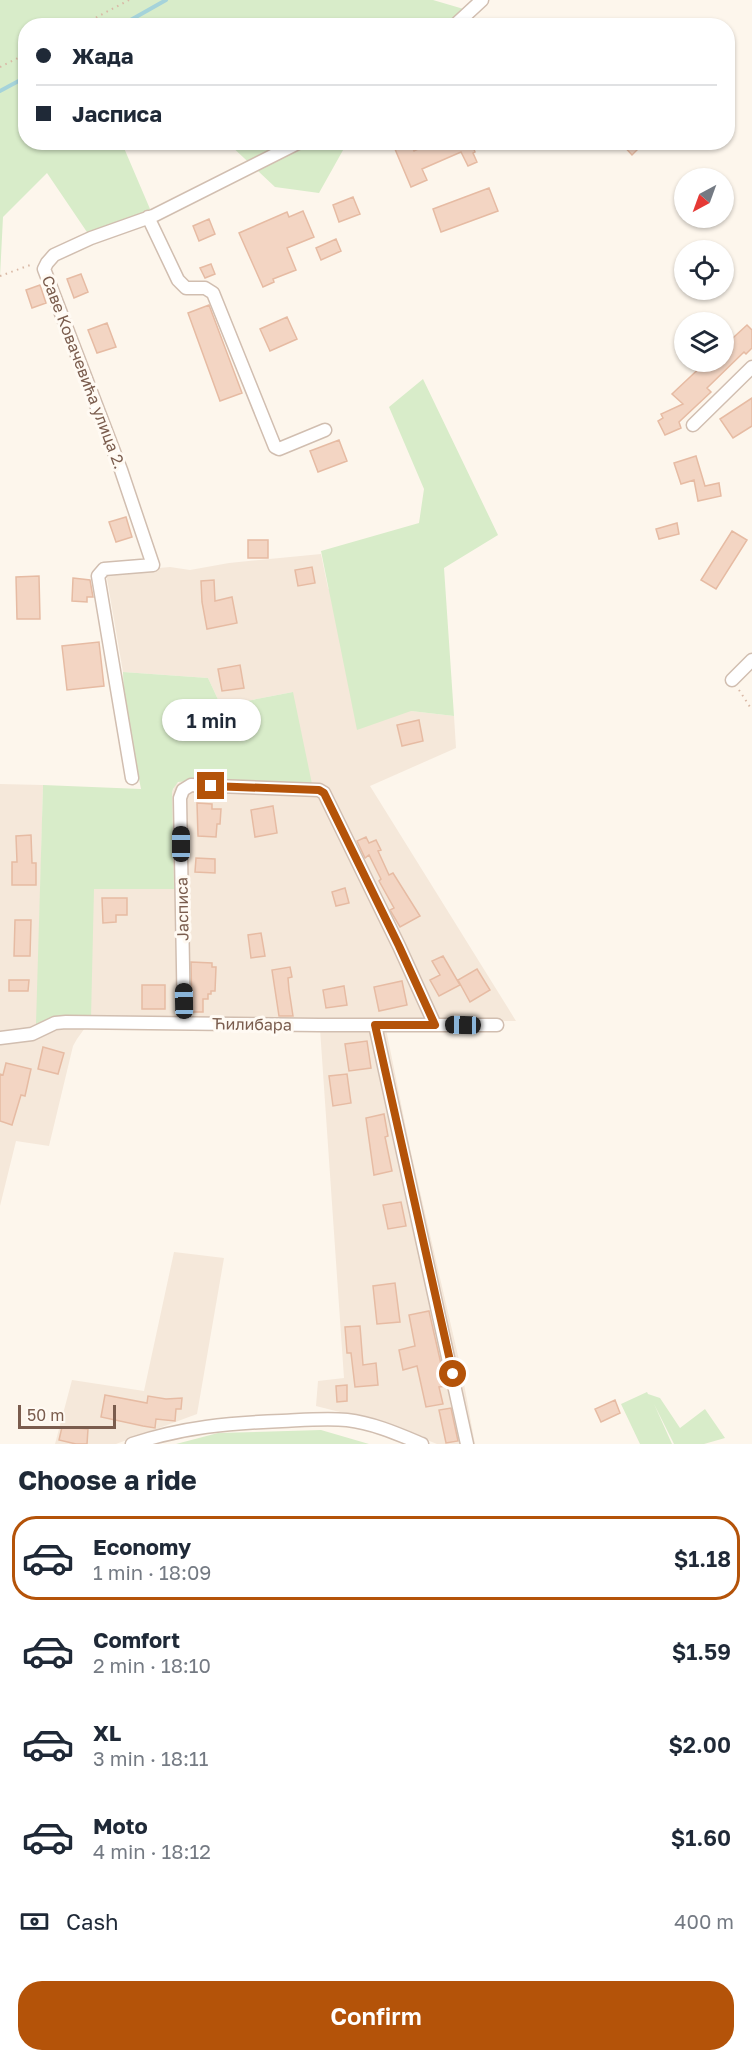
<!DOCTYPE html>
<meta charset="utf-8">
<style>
body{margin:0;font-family:"Golos Text",sans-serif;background:#f6f6f7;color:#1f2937;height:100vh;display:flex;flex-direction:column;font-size:22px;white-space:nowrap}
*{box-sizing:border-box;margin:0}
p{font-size:20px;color:#747a83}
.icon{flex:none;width:33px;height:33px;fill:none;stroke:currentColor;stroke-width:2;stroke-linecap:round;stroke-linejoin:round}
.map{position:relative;height:1444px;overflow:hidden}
.panel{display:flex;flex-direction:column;background:#fff;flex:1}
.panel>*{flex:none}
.top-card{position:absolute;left:18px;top:18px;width:717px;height:132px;border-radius:24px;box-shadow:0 2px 4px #0004;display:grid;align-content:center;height:132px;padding:0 18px;background:#fff}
.needle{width:39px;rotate:221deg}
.tools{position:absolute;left:674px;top:168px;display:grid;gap:12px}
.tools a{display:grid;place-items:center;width:60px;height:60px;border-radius:50%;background:#fff;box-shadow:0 2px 4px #0004;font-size:30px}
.scale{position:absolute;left:18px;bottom:15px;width:98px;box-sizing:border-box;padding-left:6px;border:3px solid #7a5c4d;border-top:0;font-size:16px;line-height:21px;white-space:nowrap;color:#7a5c4d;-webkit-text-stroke:4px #fffaf3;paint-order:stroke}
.end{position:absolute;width:27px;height:27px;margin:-14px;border:8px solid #b45309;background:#fff;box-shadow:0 0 0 3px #fff}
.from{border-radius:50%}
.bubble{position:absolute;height:42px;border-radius:21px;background:#fff;box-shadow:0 2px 4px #0004;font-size:20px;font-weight:600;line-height:42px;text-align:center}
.car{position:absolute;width:18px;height:36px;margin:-18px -9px;border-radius:8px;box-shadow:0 0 4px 2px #0007;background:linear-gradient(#222 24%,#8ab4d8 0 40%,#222 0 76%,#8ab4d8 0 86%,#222 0)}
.top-card b{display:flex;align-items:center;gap:21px;height:57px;font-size:22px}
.top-card b+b{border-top:2px solid #e0e1e3}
.top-card i{width:15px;height:15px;background:#1f2937}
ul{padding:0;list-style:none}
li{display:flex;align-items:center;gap:18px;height:84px;margin:0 12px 9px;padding:0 6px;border:3px solid transparent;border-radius:24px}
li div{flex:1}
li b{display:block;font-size:22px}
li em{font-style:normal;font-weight:600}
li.current{border-color:#b45309}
li>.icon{width:54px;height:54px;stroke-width:1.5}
h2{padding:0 18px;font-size:27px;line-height:72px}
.pay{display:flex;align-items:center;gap:15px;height:66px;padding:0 18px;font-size:22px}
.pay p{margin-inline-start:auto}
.button{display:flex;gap:12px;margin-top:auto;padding:12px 18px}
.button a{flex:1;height:69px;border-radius:24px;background:#b45309;color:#fff;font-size:24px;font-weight:600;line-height:69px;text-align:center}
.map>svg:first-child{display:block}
.residential{fill:#f5e8da}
.green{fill:#d8ecc9}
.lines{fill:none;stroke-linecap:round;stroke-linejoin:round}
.stream{stroke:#a5d3da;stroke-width:4}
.building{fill:#f3d5c3;stroke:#e6bba3;stroke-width:1.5}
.minor-casing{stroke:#d1beb0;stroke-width:15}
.path{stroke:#d9b8a5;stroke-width:2;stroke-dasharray:1.5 4.5;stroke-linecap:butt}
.minor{stroke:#fff;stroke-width:12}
.route{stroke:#b45309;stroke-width:8}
.labels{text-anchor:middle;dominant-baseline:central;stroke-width:6;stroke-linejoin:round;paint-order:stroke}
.street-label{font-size:16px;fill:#7a5c4d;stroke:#fffaf3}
</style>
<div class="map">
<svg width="752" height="1444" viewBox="0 0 752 1444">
<rect width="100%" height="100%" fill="#fdf6ec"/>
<path class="residential" d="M321,554l7,34 83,123 43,5 2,32 -86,38 146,235 -424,-3 -15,21 -4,7 -24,100 -33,-5 -16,65v-422l43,1 -6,239 11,-5 12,-1 33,-129 79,-96 3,-8 8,-5h16l94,-88 -72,14 -13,-28 -85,-6 -17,-99 64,-6 20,3 39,-7z
M320,1029h66l24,119 52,225 13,71h-38l-50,-20 -71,-18 2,-25 26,-3z
M174,1252l50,6 -27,156 -81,30h-61l17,-64 72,11z"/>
<path class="green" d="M0,0h433l34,10 -29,16h-412v116l128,1 -30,5 29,68 -62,22 -44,-65 -44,44 -3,60z
M228,143h119l-28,50 -44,-6z
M423,379l75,156 -54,33 10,148 -43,-5 -54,19 -36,-179 98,-28 5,-34 -35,-82z
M123,672l85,6 13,28 72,-14 19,92 -113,-4 -21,2 -5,7 -1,4 2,96h-80l-3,129 -43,1 -12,5 7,-239 98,4 -17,-87z
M647,1392l1,2 12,4 20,30 25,-19 20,29 -21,6h-30l-20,-40 18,40h-32l-19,-40z
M321,1430l48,14h-193l42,-11z"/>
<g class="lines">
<path class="stream" d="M120,26l46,-26
M0,91l26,-14"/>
</g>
<path class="building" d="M392,142h18l4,9 19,-9h50l-10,5 2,5 -2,1 4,9 -9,4 -7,-14 -39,17 5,11 -16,7z
M620,142h25l-13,13z
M489,188l9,23 -57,21 -8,-23z
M353,197l7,17 -21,8 -6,-17z
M303,211l11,26 -27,11 9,22 -23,9 1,3 -11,5 -24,-54 48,-21 2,5z
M209,219l6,15 -16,7 -6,-15z
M336,239l5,12 -20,9 -5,-12z
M211,264l4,10 -10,4 -5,-10z
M81,274l7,18 -14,6 -7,-19z
M40,285l6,18 -14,5 -6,-18z
M209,305l33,88 -22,8 -32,-88z
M287,317l10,22 -27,12 -10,-22z
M107,323l9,24 -19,6 -9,-23z
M747,325l5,5v18l-6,6 -2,-2 -37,36 4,4 -32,30 2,6 -16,7 -7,-14 5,-3 -2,-4 22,-10 -11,-10 34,-32h17v-15z
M752,398v28l-19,12 -13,-19z
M339,440l8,21 -29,11 -8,-21z
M696,456l9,30 14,-3 2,13 -23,5 -4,-21 -13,4 -7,-21z
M126,517l6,20 -16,5 -7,-20z
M677,523l2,11 -20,5 -3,-10z
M732,531l15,9 -31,49 -15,-9z
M248,540h20v18h-20z
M312,567l3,16 -17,3 -3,-16z
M39,576l1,43h-23l-1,-42z
M73,578l17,2 3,17h-6v5l-15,-1z
M214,580l1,21 17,-4 5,26 -30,6 -5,-27 -1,-21z
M99,642l5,44 -37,4 -5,-44z
M240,665l4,23 -22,3 -4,-22z
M419,720l4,21 -21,5 -5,-21z
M197,803l15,1v5h9l-1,15h-3l-1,13 -18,-1z
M273,806l4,27 -22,4 -4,-27z
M31,835l1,28h4v22h-24v-23h5l-1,-26z
M366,837l3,6 7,-3 5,10 -3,1 11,24 4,-2 27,43 -20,11 -10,-17 4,-2 -15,-27 2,-2 -12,-24 -4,3 -8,-17z
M196,858l19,1v14l-20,-1z
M345,888l4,15 -13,3 -4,-14z
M102,898h25v17h-11v7l-13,1z
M15,920h16l-1,36h-16z
M261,933l4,23 -14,2 -3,-23z
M443,956l17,29 -21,11 -9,-16 10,-5 -8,-14z
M191,962l21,1v4h4l-1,24h-4v3h-3v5h-5v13h-11z
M290,967l2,10 -4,1 1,12 4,26h-14l-7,-46z
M477,969l13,21 -20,12 -12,-22z
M9,980h20l-1,11h-19z
M402,981l5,24 -28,6 -5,-24z
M142,985h23v24h-23z
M344,986l3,19 -21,3 -3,-18z
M367,1041l4,27 -22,3 -4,-27z
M43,1047l21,6 -6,21 -20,-5z
M6,1063l25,6 -6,27 -4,-1 -9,30 -12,-4v-47l3,1z
M347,1074l4,29 -18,3 -4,-30z
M384,1114l4,22 -3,1 7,34 -18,4 -8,-57z
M401,1202l5,24 -18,3 -5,-24z
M395,1283l5,39 -23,2 -4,-38z
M429,1311l17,75 -7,1 4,17 -17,3 -9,-41 -14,4 -4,-20 16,-4 -6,-31z
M360,1326l3,39 13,-2 2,22 -23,2 -4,-34h-4l-2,-26z
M347,1385v16l-10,1 -1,-16z
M105,1395l42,8 1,-7 18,3 16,-1 -1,11h-5l-1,12 -19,-2 -1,9 -12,-2 -42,-9z
M615,1400l5,13 -19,9 -6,-13z
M451,1408l7,33 -12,2 -7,-33z
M62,1427l26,2 -1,15h-11l-17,-4z"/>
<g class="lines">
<g class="minor-casing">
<path id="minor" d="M454,26l28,-26
M148,217l30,63 8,8h19l8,5 62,154 4,2 46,-19
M693,425l59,-58
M732,680l20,-20
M132,778l-34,-202 6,-7 49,-4 -32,-95 -77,-201 3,-6 7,-8 37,-17 62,-22 147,-74
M184,1023l-4,-225 3,-8 8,-5 128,5 5,3 75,153 36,79
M375,1025l92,419
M0,1038l32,-4 23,-11 11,-1 253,3h178
M132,1444c51,-17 97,-21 150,-23 22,-1 44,-3 65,-1 26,3 51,14 75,24"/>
</g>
<path class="path" d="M80,26l49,-26
M0,67l26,-13
M0,276l33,-12
M739,690l13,20"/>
<use href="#minor" class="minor"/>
</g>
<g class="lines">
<path class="route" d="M211,786l108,4 5,3 75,153 36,79h-60l78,349"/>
</g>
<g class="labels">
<g class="street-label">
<text transform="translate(84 372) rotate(69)">Саве Ковачевића улица 2.</text>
<text transform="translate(182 909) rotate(-91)">Јасписа</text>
<text transform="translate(252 1024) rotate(1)">Ћилибара</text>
</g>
</g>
</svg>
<div class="tools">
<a><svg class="needle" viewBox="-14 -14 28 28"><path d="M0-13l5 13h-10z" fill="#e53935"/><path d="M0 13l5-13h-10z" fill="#747a83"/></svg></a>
<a><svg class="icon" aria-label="locate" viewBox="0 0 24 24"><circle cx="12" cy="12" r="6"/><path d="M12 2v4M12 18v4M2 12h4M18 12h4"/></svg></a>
<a><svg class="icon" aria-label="layers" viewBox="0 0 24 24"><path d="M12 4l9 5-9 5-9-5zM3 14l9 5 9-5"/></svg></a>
</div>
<div class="scale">50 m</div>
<i class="end from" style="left:453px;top:1374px"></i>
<i class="end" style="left:211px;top:786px"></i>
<div class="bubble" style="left:162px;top:699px;width:99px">1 min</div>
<i class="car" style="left:181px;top:844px;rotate:0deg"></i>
<i class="car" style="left:184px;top:1001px;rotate:359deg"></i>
<i class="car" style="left:463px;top:1025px;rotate:271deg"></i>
<div class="top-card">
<b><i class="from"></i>Жада</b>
<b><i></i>Јасписа</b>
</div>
</div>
<section class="panel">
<h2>Choose a ride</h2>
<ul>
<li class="current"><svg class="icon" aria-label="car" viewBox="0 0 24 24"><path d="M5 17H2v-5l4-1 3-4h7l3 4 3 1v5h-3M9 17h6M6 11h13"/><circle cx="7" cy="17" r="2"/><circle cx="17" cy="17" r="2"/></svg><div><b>Economy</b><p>1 min · 18:09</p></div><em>$1.18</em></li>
<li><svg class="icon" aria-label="car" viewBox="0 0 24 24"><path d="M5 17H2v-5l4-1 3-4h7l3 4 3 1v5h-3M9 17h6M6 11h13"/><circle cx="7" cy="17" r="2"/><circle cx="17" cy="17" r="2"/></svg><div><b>Comfort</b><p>2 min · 18:10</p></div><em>$1.59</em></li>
<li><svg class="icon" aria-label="car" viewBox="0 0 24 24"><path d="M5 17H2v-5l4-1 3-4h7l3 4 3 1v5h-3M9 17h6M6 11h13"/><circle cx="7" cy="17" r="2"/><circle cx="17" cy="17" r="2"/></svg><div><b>XL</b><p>3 min · 18:11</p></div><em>$2.00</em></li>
<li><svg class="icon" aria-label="car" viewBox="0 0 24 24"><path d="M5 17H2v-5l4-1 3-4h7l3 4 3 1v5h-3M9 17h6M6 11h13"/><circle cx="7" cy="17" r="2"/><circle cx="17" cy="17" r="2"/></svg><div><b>Moto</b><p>4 min · 18:12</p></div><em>$1.60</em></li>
</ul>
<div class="pay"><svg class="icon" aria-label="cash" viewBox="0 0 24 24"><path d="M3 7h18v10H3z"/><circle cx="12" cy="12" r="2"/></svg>Cash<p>400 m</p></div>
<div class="button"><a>Confirm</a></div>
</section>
